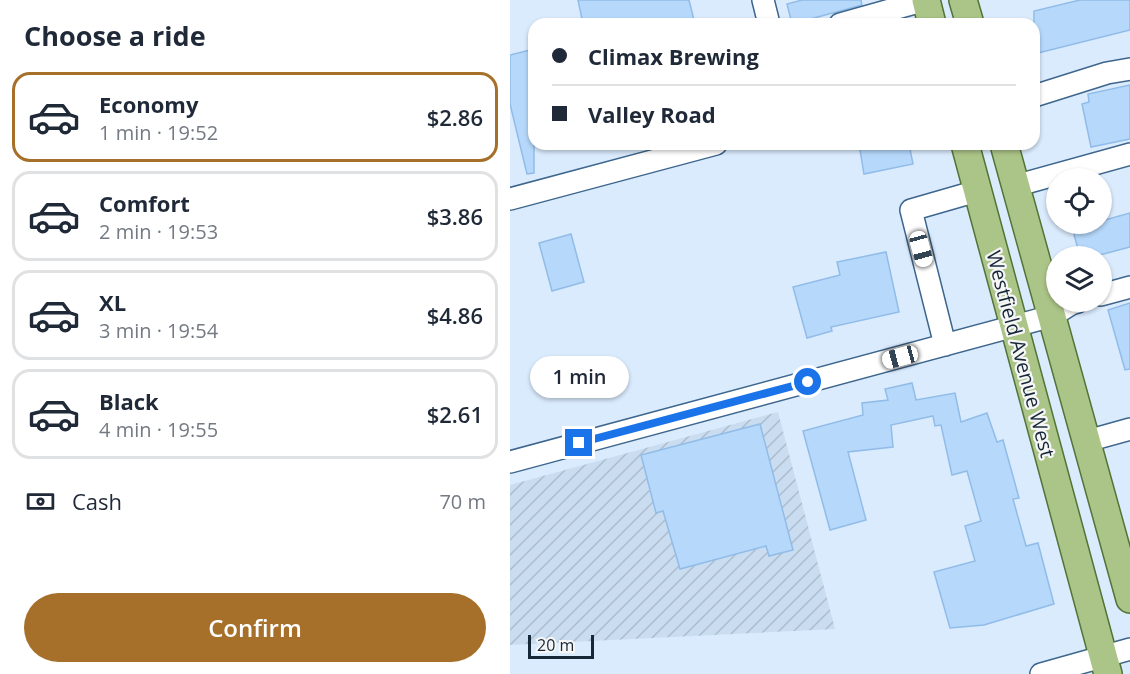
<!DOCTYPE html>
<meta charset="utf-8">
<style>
body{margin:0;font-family:"Open Sans",sans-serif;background:#f6f6f7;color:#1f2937;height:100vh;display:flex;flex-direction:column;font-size:22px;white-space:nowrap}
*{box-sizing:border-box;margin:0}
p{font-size:20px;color:#747a83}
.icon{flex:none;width:33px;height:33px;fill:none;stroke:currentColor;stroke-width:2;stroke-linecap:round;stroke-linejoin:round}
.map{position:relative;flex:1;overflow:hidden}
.drawer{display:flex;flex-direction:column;background:#fff;width:510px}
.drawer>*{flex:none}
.banner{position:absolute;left:18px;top:18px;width:512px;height:132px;border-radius:18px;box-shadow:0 2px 4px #0004;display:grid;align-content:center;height:132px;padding:0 24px;background:#fff}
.buttons{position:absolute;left:536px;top:168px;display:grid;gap:12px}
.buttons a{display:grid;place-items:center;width:66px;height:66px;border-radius:50%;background:#fff;box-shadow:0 2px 4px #0004;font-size:30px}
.scale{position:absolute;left:18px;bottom:15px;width:66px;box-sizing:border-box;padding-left:6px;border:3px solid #162737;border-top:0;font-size:16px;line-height:21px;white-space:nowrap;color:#162737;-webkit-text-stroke:4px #f6f6f6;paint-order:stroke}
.end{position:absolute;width:27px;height:27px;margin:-14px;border:8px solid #1a73e8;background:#fff;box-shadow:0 0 0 3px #fff}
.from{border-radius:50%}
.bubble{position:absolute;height:42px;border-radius:21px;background:#fff;box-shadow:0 2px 4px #0004;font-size:20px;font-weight:600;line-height:42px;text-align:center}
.car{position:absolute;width:18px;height:36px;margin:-18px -9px;border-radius:8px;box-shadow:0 0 4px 2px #0007;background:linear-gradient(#fff 24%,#345 0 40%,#fff 0 76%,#345 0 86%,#fff 0)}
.banner b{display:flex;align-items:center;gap:21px;height:57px;font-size:22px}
.banner b+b{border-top:2px solid #e0e1e3}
.banner i{width:15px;height:15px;background:#1f2937}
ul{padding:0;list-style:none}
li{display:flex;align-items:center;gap:18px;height:90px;margin:0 12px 9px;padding:0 12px;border:3px solid #e0e1e3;border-radius:18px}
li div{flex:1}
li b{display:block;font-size:22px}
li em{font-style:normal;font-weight:600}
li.on{border-color:#a6702b}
li>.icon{width:54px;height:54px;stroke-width:1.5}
h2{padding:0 24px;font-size:27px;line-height:72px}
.pay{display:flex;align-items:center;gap:15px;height:66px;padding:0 24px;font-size:22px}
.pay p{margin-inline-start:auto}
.button{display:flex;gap:12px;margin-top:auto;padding:12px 24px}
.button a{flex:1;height:69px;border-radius:36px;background:#a6702b;color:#fff;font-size:24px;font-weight:600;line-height:69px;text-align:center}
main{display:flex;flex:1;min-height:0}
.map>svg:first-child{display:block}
.industrial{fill:url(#industrial-furrows)}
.building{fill:#b5d8fb;stroke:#91bce8;stroke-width:1.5}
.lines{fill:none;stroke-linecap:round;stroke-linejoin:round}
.minor-casing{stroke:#3e668d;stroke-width:24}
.major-casing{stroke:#527437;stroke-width:30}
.minor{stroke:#fff;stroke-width:21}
.major{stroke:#abc487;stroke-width:27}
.route{stroke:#1a73e8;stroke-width:8}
.labels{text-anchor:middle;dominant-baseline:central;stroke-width:4.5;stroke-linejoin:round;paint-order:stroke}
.street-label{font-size:20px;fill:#162737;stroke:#f6f6f6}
</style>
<main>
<section class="drawer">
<h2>Choose a ride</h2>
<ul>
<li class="on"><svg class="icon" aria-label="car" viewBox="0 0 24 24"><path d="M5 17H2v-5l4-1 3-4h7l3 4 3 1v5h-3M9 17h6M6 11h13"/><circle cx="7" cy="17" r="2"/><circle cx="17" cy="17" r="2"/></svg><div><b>Economy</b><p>1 min · 19:52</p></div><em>$2.86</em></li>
<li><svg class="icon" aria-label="car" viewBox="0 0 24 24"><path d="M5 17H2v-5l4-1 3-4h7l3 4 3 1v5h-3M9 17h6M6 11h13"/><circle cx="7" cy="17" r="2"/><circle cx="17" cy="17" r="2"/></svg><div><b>Comfort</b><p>2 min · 19:53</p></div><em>$3.86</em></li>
<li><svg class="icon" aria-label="car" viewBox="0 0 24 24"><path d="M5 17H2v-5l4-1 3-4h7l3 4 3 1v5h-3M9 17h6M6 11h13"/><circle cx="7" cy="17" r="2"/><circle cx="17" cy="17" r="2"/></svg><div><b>XL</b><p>3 min · 19:54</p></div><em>$4.86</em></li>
<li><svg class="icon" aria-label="car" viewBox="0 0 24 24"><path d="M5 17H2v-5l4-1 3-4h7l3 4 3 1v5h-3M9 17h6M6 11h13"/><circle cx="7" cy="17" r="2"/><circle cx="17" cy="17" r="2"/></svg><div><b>Black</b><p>4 min · 19:55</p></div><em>$2.61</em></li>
</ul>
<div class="pay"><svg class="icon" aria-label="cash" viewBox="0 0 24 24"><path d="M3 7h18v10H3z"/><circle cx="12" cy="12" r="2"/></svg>Cash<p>70 m</p></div>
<div class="button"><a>Confirm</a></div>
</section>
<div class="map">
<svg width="620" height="674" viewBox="0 0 620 674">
<defs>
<pattern id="industrial-furrows" width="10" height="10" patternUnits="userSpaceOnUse" patternTransform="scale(1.5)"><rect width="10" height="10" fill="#c9dcf0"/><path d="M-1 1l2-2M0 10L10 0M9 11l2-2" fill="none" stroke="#acbdce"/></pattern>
</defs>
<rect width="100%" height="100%" fill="#daebfd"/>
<path class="industrial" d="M268,412l57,217 -325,16v-160z"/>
<path class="building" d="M68,0h111l6,24h-112z
M292,0h59l1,5 -70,19 -5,-20z
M570,0h50v30l-96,24v-43z
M24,49v124l-7,1 -17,-70v-49z
M620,85v54l-39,8 -9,-43 7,-2 -1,-8z
M349,144h50l4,20 -49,10z
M620,213v34l-34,9h-16l-9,-32h30v-3z
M61,234l13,48 -32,9 -13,-48z
M376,252l13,60 -68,15 1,4 -25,7 -14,-51 47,-12 -3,-13z
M620,303v66l-5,1 -17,-60z
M402,383l4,17 39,-7 6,29 26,-9 10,29 6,-2 16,58 -6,1 13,47 12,-3 16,61 -70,21 -34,3 -16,-56 41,-11 -10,-35 16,-5 -14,-50 -15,4 -11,-50 -6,1 -2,-10 -42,9 2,22 -45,5 18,68 -36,10 -27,-99 60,-16 -1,-12 26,-3 -3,-11z
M250,424l33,126 -24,6 -3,-10 -86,23 -17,-58 -7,2 -15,-58z"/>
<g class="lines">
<g class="minor-casing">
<path id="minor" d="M253,0l6,24
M330,24l86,-24
M524,96l73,-23 23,-4
M505,186l115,-32
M0,199l206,-55
M591,295l29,-8
M435,345l-34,-135 66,-19
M577,441l43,-12
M0,462l542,-146 19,-12 7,-2
M531,674l89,-25"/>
</g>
<g class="major-casing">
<path id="major" d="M416,0l6,24
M453,0l7,24
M455,144l143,530
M494,144l126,455"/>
</g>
<use href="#minor" class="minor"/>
<use href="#major" class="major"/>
</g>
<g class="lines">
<path class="route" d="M69,443l229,-61"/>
</g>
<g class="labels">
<g class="street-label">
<text transform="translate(511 354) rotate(75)">Westfield Avenue West</text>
</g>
</g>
</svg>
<div class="buttons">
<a><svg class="icon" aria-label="locate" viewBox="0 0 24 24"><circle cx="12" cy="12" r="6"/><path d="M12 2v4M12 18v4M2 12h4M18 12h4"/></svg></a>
<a><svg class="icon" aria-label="layers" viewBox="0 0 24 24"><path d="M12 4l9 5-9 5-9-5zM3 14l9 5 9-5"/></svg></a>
</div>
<div class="scale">20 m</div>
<i class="end from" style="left:298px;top:382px"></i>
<i class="end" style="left:69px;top:443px"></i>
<div class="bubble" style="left:20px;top:356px;width:99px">1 min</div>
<i class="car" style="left:411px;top:249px;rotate:165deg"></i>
<i class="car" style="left:390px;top:357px;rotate:255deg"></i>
<div class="banner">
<b><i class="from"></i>Climax Brewing</b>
<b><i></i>Valley Road</b>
</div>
</div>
</main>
